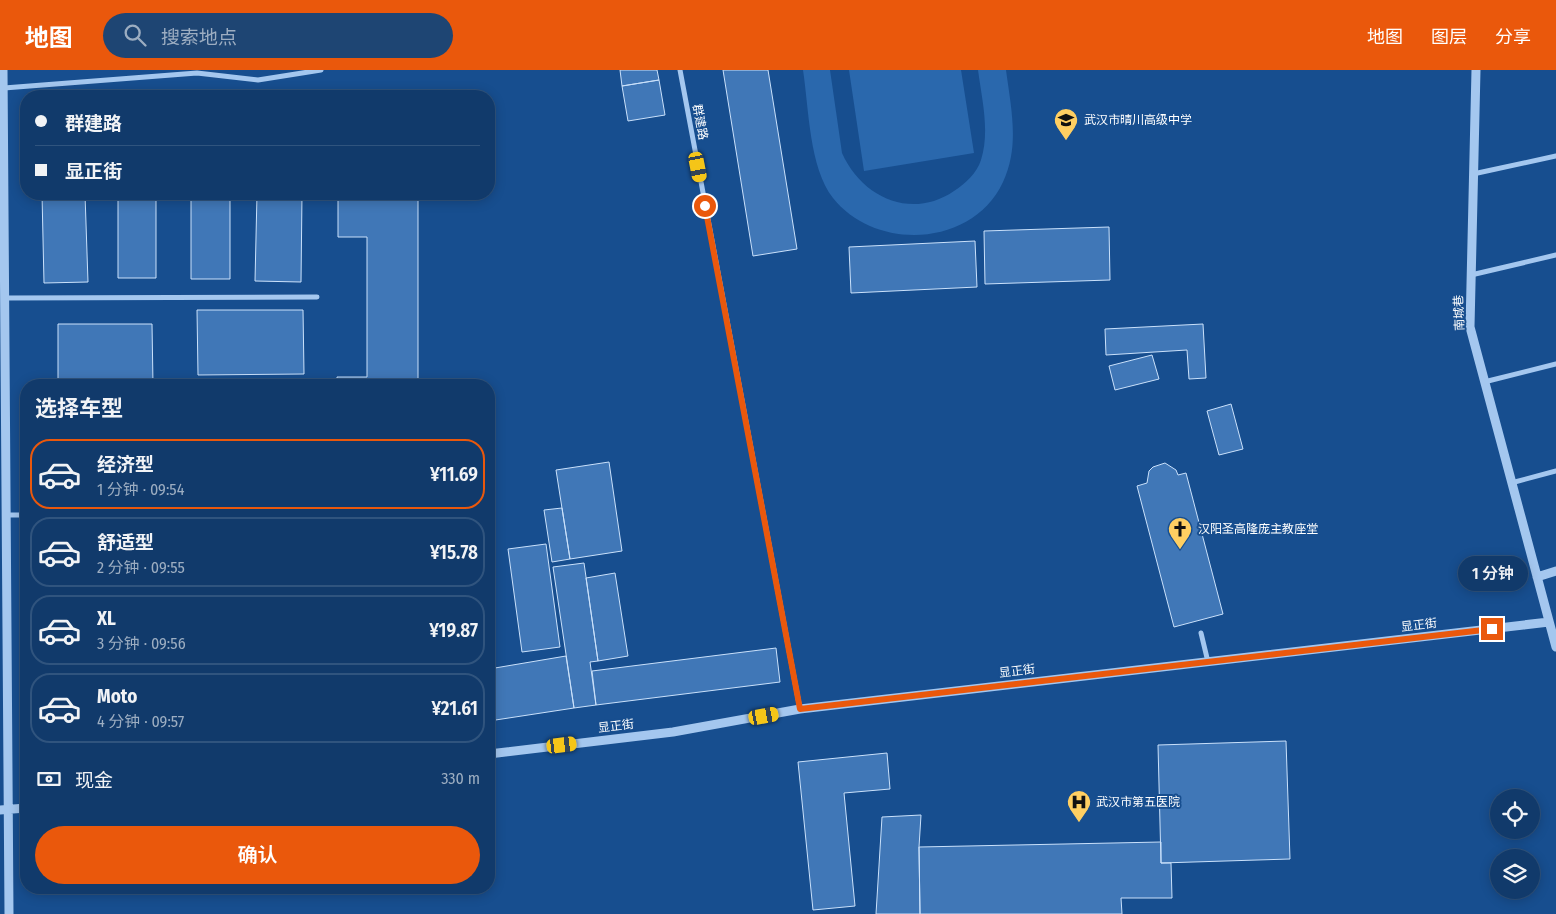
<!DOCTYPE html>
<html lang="zh">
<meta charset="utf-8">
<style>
body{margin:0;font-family:"Fira Sans Condensed","Noto Sans SC",sans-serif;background:#1e4573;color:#f1f3f6;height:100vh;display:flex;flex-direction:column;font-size:19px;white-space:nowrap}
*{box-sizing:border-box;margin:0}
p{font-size:16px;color:#9cadc1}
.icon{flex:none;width:28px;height:28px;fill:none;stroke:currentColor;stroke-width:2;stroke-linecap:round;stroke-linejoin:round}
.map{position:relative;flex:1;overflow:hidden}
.drawer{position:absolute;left:20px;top:309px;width:475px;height:515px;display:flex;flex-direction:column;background:#113a6b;border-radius:20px;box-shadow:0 2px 12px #0003,0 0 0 1px #30547e}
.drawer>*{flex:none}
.guide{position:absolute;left:20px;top:20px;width:475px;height:110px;border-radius:20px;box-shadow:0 2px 12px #0003,0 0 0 1px #30547e;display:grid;align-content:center;height:110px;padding:0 15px;background:#113a6b}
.fabs{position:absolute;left:1490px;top:719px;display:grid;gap:10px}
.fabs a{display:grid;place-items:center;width:50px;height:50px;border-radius:50%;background:#113a6b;box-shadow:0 2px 12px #0003,0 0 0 1px #30547e;font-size:25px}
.end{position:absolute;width:22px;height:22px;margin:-11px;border:6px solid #ea580c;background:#fff;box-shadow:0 0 0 2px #fff}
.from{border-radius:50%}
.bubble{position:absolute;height:35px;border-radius:18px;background:#113a6b;box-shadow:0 2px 12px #0003,0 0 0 1px #30547e;font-size:16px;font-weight:600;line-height:35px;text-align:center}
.car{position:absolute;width:15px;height:30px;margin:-15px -8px;border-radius:6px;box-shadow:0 0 4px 1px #0007;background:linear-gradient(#f5c518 24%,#345 0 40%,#f5c518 0 76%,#345 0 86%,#f5c518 0)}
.guide b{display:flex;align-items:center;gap:18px;height:48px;font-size:19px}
.guide b+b{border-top:1px solid #30547e}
.guide i{width:12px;height:12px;background:#f1f3f6}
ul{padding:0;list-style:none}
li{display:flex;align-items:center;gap:15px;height:70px;margin:0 10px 8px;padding:0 5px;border:2px solid #30547e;border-radius:20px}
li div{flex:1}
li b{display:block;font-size:19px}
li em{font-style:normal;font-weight:600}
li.active{border-color:#ea580c}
li>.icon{width:45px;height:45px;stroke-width:1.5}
h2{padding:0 15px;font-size:22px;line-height:60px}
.pay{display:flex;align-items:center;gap:12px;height:55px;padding:0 15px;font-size:19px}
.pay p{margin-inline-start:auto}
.button{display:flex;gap:10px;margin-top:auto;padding:10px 15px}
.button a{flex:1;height:58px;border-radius:30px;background:#ea580c;color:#fff;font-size:20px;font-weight:600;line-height:58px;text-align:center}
header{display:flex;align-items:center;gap:30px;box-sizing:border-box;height:70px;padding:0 25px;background:#ea580c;color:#fff}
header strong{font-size:24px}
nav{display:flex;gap:28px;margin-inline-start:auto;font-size:18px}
.search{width:350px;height:45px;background:#1e4573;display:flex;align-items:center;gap:12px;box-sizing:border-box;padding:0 18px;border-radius:28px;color:#9cadc1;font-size:19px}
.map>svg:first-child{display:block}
.green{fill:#2a68ad}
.building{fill:#4077b7;stroke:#cae1fb}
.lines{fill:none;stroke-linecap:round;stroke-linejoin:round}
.minor{stroke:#a4c7ef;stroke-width:5}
.tertiary{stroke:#a4c7ef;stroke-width:9}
.route{stroke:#ea580c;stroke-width:6}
.labels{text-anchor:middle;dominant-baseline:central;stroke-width:4;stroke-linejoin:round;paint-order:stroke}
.poi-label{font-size:12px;fill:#fff;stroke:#174e8f;text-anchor:start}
.street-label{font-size:12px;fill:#fff;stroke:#174e8f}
</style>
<header>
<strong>地图</strong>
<div class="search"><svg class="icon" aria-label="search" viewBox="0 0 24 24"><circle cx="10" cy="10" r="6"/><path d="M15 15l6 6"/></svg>搜索地点</div>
<nav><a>地图</a><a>图层</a><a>分享</a></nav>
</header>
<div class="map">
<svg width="1556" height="844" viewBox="0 0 1556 844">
<rect width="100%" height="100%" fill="#174e8f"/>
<path class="green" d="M803,0h27l12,83c20,45 70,67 112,38 11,-7 23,-18 27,-31 9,-29 1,-60 -3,-90h28c5,38 14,76 -3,112 -30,65 -127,70 -170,16 -24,-31 -24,-89 -30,-128z
M849,0h112l13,83 -110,18z"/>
<path class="building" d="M620,0h37l2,10 -37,6z
M723,0h45l29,179 -44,7z
M659,10l6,35 -37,6 -6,-35z
M475,21l1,5h-57z
M42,124h43l3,88 -44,1z
M118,124h38v84h-38z
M191,124h39v85h-39z
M257,124h45l-1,88 -46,-1z
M338,124h80v191h-81v-8h30v-140h-29z
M1109,157l1,53 -125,4 -1,-53z
M975,171l2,46 -126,6 -2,-46z
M197,240h106l1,64 -106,1z
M58,254h94l1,61h-95z
M1203,254l3,54 -17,1 -2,-29 -81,5 -1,-26z
M1152,285l7,24 -44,11 -6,-24z
M1231,334l12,45 -24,6 -12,-44z
M609,392l13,89 -52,8 -14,-89z
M1165,393l11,7 2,5 8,-2 37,141 -49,13 -37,-141 10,-3 2,-12 4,-4z
M562,438l8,51 -18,3 -8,-52z
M546,474l14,103 -38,5 -14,-103z
M584,493l14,98 -8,1 6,43 -22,3 -21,-141z
M615,503l13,83 -30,5 -12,-83z
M776,578l4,34 -184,23 -4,-34z
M566,586l8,52 -85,13v-52z
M1286,671l4,118 -129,4 -3,-118z
M887,683l3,36 -46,4 11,113 -42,4 -15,-148z
M921,745l-2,32 1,67h-44l6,-97z
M1161,772v21h10l1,35h-51l1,16h-202l-1,-67z"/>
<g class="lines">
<path class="minor" d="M680,0l120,639
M4,18l193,-15 61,7 63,-10
M1473,104l83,-18
M1471,205l85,-20
M5,228l312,-1
M1484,312l72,-18
M1511,413l45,-12
M7,445h19
M1201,563l7,29"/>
<path class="tertiary" d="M3,0l6,844
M1476,0l-6,257 86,320
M1537,507l19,-6
M489,684l184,-22 127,-23 749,-87
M0,740l26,-2"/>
</g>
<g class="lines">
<path class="route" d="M705,136l95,503 692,-80"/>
</g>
<defs>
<g id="school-pin" transform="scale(1.25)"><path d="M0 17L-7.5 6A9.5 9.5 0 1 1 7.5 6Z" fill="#ffcf62" stroke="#174e8f"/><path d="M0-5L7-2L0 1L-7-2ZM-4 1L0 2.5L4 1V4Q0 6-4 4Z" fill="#111"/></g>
<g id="church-pin" transform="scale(1.25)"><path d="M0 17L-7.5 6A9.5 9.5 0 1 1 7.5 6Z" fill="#ffcf62" stroke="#174e8f"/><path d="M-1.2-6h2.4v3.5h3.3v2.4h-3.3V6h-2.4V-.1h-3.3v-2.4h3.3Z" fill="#111"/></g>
<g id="hospital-pin" transform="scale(1.25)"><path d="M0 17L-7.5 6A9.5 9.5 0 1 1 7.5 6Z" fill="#ffcf62" stroke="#174e8f"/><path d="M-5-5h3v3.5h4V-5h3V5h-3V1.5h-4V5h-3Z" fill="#111"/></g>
</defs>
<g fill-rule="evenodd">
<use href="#school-pin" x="1066" y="50"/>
<use href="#church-pin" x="1180" y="459"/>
<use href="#hospital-pin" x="1079" y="732"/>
</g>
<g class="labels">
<g class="poi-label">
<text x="1084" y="50">武汉市晴川高级中学</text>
<text x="1198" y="459">汉阳圣高隆庞主教座堂</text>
<text x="1096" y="732">武汉市第五医院</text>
</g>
<g class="street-label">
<text transform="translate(700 52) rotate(79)">群建路</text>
<text transform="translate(1459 243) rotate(-92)">南城巷</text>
<text transform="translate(1419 555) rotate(-7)">显正街</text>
<text transform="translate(1017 601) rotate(-7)">显正街</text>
<text transform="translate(616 656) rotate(-7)">显正街</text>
</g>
</g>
</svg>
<div class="fabs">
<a><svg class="icon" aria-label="locate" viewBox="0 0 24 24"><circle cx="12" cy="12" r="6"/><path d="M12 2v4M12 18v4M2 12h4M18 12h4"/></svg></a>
<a><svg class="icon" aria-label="layers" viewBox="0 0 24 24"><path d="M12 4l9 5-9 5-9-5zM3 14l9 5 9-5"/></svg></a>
</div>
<i class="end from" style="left:705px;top:136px"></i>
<i class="end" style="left:1492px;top:559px"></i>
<div class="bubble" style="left:1458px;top:486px;width:70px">1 分钟</div>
<i class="car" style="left:698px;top:97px;rotate:169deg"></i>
<i class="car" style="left:764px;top:646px;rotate:80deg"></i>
<i class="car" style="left:562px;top:675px;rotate:83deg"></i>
<div class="guide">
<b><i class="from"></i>群建路</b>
<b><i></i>显正街</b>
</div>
<section class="drawer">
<h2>选择车型</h2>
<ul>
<li class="active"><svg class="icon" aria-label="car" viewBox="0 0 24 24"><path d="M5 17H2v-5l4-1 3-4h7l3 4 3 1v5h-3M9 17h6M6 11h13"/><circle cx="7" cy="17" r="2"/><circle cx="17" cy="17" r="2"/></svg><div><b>经济型</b><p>1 分钟 · 09:54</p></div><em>¥11.69</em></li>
<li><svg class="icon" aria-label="car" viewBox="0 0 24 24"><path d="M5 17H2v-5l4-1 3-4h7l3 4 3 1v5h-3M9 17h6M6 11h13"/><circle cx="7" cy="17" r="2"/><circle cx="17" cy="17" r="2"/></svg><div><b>舒适型</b><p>2 分钟 · 09:55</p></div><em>¥15.78</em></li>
<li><svg class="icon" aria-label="car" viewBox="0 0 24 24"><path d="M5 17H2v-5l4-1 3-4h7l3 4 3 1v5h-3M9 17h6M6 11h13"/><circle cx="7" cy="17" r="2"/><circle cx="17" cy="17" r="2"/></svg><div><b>XL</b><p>3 分钟 · 09:56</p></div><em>¥19.87</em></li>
<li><svg class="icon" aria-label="car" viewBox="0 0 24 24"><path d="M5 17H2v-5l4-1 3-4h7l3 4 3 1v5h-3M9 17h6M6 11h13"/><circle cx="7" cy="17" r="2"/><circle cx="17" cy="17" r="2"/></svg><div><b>Moto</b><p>4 分钟 · 09:57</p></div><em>¥21.61</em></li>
</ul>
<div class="pay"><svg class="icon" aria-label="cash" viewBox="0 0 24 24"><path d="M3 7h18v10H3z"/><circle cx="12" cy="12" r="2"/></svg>现金<p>330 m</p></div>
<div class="button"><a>确认</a></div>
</section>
</div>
